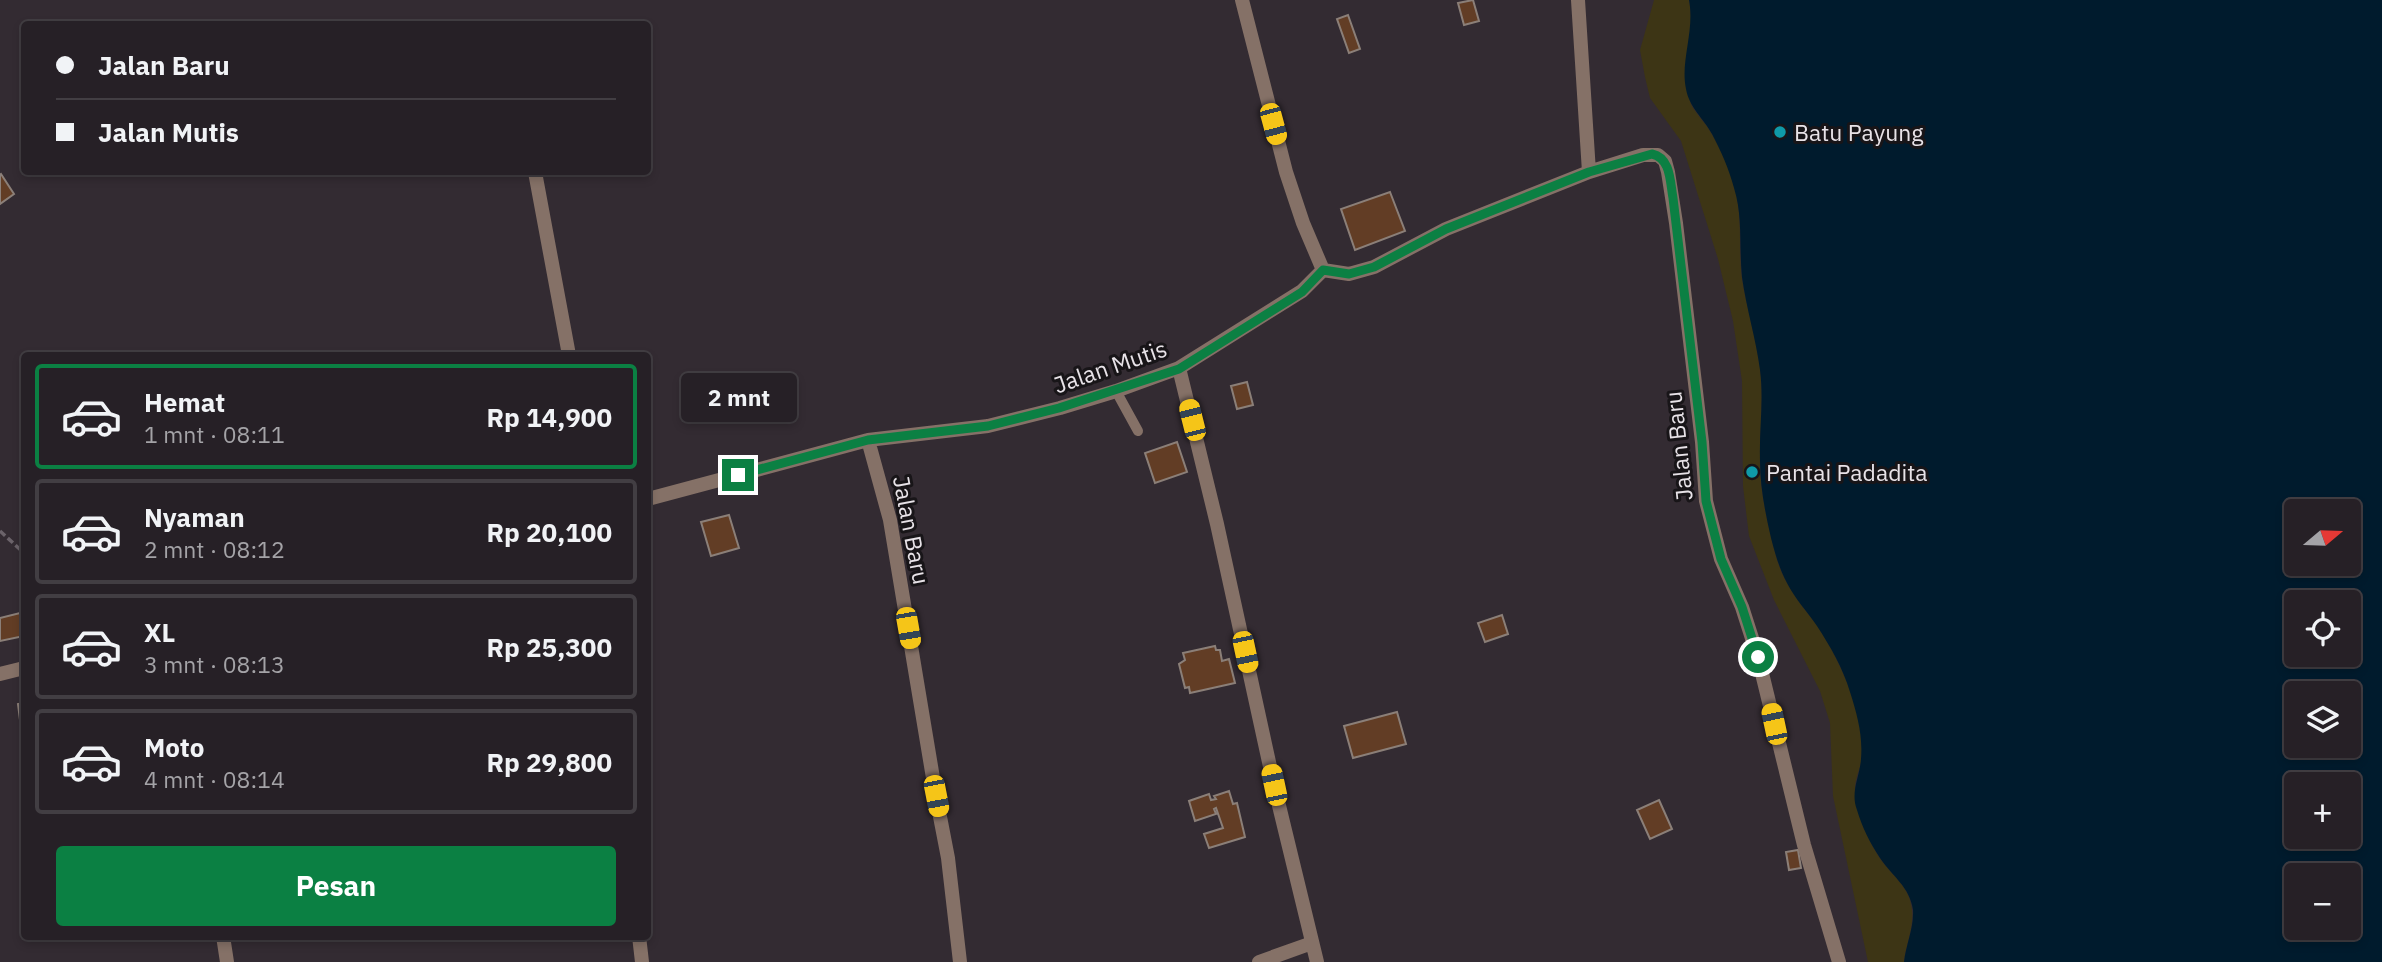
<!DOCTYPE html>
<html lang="id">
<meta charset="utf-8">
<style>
body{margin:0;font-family:"IBM Plex Sans",sans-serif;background:#322d32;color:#f1f3f6;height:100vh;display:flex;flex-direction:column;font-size:26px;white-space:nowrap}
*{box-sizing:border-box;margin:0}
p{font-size:23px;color:#a4a3a7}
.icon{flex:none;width:38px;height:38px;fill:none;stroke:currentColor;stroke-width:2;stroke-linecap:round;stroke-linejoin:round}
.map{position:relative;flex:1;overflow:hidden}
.sheet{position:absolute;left:21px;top:352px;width:630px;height:588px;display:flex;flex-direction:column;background:#262026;border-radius:7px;box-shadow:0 4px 10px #0003,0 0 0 2px #423e43}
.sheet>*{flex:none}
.banner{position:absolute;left:21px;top:21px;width:630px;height:154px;border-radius:7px;box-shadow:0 4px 10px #0003,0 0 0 2px #423e43;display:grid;align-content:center;height:154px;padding:0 35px;background:#262026}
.needle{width:46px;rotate:71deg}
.buttons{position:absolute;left:2284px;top:499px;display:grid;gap:14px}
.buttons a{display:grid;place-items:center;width:77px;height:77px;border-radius:7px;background:#262026;box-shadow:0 4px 10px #0003,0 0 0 2px #423e43;font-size:35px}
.end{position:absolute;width:32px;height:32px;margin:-16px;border:9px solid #0b8043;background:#fff;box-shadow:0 0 0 4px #fff}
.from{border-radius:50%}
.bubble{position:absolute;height:49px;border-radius:7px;background:#262026;box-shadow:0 4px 10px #0003,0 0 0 2px #423e43;font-size:23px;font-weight:700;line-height:49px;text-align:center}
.car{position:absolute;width:21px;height:42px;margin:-21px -10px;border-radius:9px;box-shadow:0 0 5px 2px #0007;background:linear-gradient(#f5c518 24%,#345 0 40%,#f5c518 0 76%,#345 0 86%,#f5c518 0)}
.banner b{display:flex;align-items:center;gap:24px;height:66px;font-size:26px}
.banner b+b{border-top:2px solid #423e43}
.banner i{width:18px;height:18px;background:#f1f3f6}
ul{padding:12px 0 0;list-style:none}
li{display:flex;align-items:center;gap:21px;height:105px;margin:0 14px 10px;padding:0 21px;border:4px solid #423e43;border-radius:7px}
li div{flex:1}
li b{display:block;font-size:26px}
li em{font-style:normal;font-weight:700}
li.on{border-color:#0b8043}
li>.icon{width:63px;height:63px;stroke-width:1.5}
.primary-button{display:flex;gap:14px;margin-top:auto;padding:14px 35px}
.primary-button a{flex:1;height:80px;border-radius:7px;background:#0b8043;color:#fff;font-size:28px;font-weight:700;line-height:80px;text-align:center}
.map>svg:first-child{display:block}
.sand{fill:#3d3515}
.water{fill:#001b2d;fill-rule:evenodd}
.building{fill:#623d25;stroke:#8b7f78;stroke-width:2}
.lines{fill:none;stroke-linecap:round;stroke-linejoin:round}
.path{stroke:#6b636a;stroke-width:3.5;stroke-dasharray:7 3.5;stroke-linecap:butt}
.lane{stroke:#857167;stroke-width:10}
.street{stroke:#857167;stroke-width:14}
.route{stroke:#0b8043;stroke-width:9}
.culture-dot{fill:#0f9aa8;stroke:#181518;stroke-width:2.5}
.labels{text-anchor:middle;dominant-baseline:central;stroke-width:6;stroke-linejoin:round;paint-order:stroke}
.poi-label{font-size:23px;fill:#e8e3e8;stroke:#181518;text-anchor:start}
.street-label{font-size:23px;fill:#e8e3e8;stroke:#181518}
</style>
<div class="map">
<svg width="2382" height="962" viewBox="0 0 2382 962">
<rect width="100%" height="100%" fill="#332b32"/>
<path class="sand" d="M1654,0h35c7,33 -5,68 1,101 2,9 15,21 20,30 11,18 20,38 25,58 8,30 3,60 7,90 5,30 14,58 18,88 4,31 0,60 0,90 -1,33 8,67 16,99 7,27 24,47 40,68 12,17 22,37 30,56 11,25 19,56 15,83 -2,8 -6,17 -6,25 -1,22 13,51 24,69 13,19 31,29 33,53 2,18 -6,34 -8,52h-36l-35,-166 -3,-73 -10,-32 -46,-91 -25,-64 -6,-50 -1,-105 -9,-60 -15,-62 -37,-118 -31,-43 -5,-21 -5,-27z"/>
<path class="water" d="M1689,0h693v962h-478c2,-18 10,-34 9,-52 -3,-23 -21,-34 -33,-52 -10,-15 -18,-31 -23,-48 -7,-18 3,-34 4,-51 2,-24 -4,-45 -11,-67 -7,-24 -20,-46 -33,-66 -10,-15 -22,-27 -30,-43 -8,-15 -12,-30 -16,-45 -6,-26 -11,-52 -11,-78 -1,-31 4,-59 0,-90 -4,-31 -14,-63 -18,-93 -3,-30 1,-61 -8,-89 -5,-19 -13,-37 -22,-54 -8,-15 -23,-27 -26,-45 -6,-28 9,-58 3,-89zM2296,511h52v53h-52zM2296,602h52v52h-52zM2296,693h52v53h-52zM2296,784h52v52h-52zM2296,875h52v53h-52z"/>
<path class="building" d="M1473,0l6,21 -15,4 -6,-22z
M1348,15l12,34 -11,4 -12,-34z
M1,174l13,20 -14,10v-29z
M1390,192l15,39 -50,19 -14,-41z
M1247,382l6,23 -16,4 -6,-23z
M1177,442l10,30 -32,11 -10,-30z
M729,515l10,33 -28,8 -10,-34z
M24,612v24l-24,5v-23z
M1502,615l6,19 -23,8 -7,-19z
M1215,646l1,4h4l2,11 7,-2 6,24 -45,10 -1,-6 -4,1 -6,-24 6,-4 -2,-7z
M24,703v24l-3,1 -3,-24z
M1397,712l9,32 -53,14 -9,-32z
M1229,791l4,13 4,-1 8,34 -36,11 -5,-14 19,-6 -7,-20 -2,1 2,5 -21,7 -6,-20 20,-7 2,6 5,-1 -2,-3z
M1659,800l13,29 -22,10 -13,-29z
M1798,850l3,18 -12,2 -3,-18z"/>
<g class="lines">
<path class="path" d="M0,531l24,22"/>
<path class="lane" d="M1116,391l22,40"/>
<path class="street" d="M1242,0l44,172 17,51 20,47
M1578,0l11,172
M535,172l34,183
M1323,270l26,4 25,-7 72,-38 143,-57 54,-17h15l7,6 3,11 8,51 26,219 4,59 15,58 21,48 16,50 46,188 35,117
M1179,368l38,156 57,261 43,177
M868,440l22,80 46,276 12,62 12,104
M648,499l220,-59 120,-14 72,-18 56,-17 63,-23 123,-77 21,-21
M0,674l24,-6
M223,936l4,26
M639,936l3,26
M1259,962l53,-19"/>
</g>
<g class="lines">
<path class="route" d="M738,475l130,-35 120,-14 71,-18 120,-39 123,-77 21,-22 26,4 25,-7 72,-38 143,-57 63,-18c19,4 18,28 21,44l29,244 4,59 15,58 21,48 16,50"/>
</g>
<g class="culture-dot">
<circle cx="1780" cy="132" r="7"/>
<circle cx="1752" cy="472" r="7"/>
</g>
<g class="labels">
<g class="poi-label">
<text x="1794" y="132">Batu Payung</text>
<text x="1766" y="472">Pantai Padadita</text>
</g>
<g class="street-label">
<text transform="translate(1110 366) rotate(-19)">Jalan Mutis</text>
<text transform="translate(1678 446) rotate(-96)">Jalan Baru</text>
<text transform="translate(912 530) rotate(79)">Jalan Baru</text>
</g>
</g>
</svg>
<div class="buttons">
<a><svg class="needle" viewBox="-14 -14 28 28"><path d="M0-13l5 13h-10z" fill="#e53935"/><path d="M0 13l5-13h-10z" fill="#a4a3a7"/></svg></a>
<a><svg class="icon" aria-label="locate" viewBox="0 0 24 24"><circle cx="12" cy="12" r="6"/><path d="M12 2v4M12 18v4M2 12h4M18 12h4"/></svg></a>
<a><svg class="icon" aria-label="layers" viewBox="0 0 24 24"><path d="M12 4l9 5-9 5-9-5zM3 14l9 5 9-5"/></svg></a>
<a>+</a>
<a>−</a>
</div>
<i class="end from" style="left:1758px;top:657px"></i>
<i class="end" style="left:738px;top:475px"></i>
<div class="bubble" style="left:681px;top:373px;width:116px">2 mnt</div>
<i class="car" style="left:1273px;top:124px;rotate:165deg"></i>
<i class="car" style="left:1192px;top:420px;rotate:346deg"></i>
<i class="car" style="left:908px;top:628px;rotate:170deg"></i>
<i class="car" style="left:1245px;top:652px;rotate:168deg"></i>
<i class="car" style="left:1774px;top:724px;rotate:348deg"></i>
<i class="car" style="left:1274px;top:785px;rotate:348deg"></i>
<i class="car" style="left:936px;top:796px;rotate:169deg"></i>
<div class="banner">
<b><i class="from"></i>Jalan Baru</b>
<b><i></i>Jalan Mutis</b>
</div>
<section class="sheet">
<ul>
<li class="on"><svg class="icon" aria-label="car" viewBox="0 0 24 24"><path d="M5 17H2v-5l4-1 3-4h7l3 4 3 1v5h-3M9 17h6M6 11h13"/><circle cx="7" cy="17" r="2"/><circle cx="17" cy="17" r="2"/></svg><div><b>Hemat</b><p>1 mnt · 08:11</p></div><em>Rp 14,900</em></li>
<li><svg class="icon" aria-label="car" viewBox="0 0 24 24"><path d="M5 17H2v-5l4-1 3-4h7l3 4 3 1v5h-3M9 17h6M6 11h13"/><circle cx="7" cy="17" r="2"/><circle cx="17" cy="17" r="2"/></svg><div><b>Nyaman</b><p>2 mnt · 08:12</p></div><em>Rp 20,100</em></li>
<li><svg class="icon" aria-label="car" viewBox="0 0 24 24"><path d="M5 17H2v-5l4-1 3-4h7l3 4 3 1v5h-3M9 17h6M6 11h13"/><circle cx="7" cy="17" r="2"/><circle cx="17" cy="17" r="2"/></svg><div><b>XL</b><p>3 mnt · 08:13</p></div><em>Rp 25,300</em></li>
<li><svg class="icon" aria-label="car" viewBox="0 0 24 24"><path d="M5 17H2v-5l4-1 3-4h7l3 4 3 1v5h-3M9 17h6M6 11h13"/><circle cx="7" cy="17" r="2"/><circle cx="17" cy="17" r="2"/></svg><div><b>Moto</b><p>4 mnt · 08:14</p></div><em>Rp 29,800</em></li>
</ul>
<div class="primary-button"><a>Pesan</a></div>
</section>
</div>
